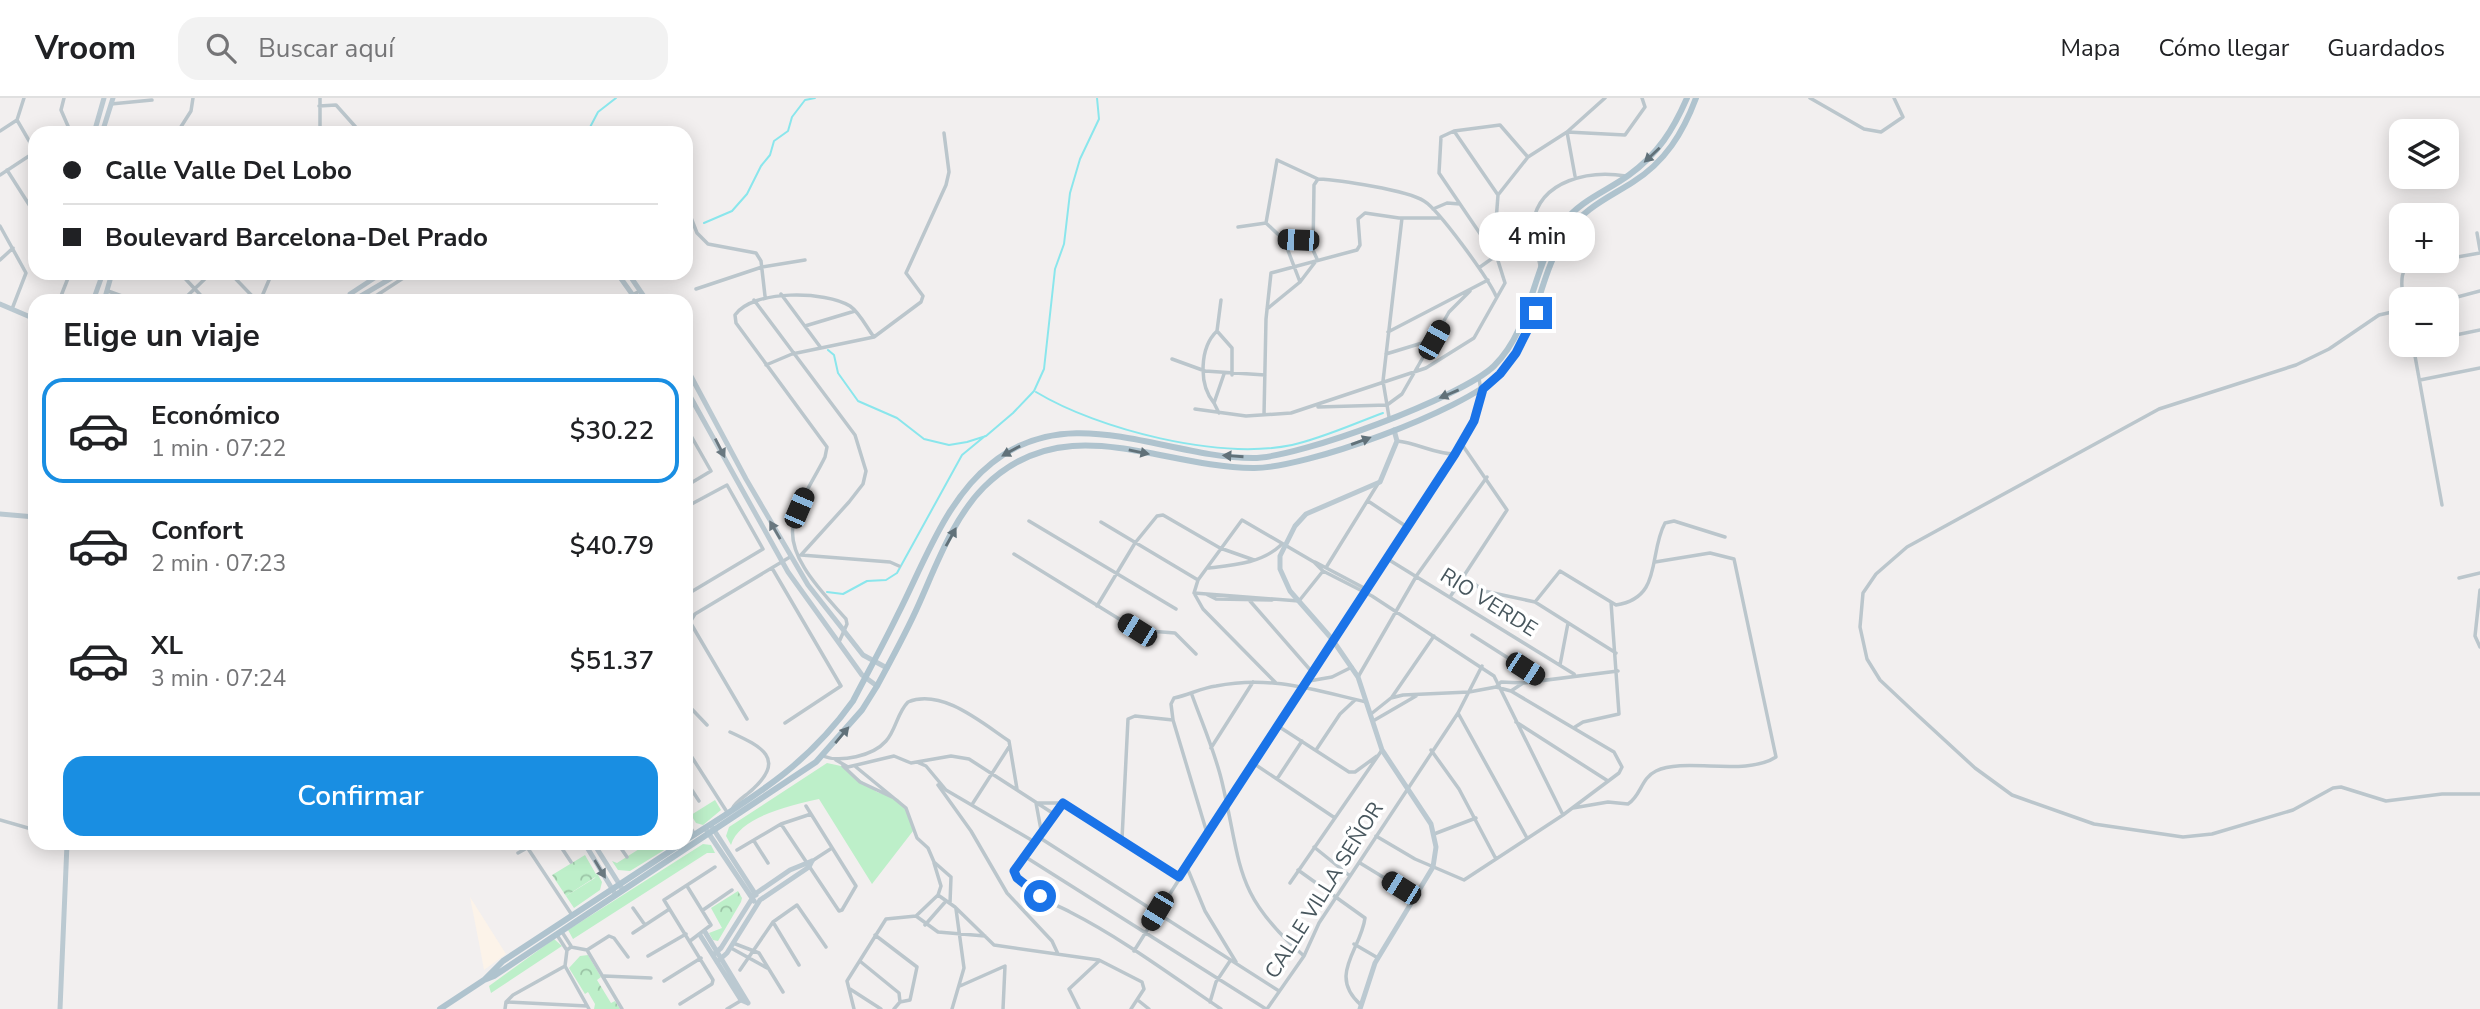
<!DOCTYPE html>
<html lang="es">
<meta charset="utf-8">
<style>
body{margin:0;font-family:"Nunito Sans",sans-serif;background:#f2f2f2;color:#202124;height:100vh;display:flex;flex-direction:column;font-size:26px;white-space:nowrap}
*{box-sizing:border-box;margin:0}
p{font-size:23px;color:#757577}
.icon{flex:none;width:38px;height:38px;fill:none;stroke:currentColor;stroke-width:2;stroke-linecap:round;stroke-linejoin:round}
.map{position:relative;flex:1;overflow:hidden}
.sheet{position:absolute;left:28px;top:196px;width:665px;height:556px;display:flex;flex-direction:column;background:#fff;border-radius:21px;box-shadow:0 4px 18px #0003}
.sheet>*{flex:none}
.top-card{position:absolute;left:28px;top:28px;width:665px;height:154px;border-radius:21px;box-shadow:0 4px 18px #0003;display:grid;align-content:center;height:154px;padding:0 35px;background:#fff}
.tools{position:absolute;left:2389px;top:21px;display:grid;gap:14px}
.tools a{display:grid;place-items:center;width:70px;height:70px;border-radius:14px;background:#fff;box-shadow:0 4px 18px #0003;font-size:35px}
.end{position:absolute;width:32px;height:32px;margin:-16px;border:9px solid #1a73e8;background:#fff;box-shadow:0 0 0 4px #fff}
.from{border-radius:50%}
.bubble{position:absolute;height:49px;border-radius:21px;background:#fff;box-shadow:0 4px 18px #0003;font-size:23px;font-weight:600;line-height:49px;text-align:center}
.car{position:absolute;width:21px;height:42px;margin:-21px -10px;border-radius:9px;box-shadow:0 0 5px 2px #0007;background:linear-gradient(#222 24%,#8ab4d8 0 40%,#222 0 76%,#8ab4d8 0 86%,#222 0)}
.top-card b{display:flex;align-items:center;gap:24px;height:66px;font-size:26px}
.top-card b+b{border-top:2px solid #e0e0e0}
.top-card i{width:18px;height:18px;background:#202124}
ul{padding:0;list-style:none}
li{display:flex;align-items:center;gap:21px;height:105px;margin:0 14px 10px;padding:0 21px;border:4px solid transparent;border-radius:21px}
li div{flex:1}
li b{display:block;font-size:26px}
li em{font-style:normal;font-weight:600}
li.current{border-color:#198ee2}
li>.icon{width:63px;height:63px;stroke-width:1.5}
h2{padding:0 35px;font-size:32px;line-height:84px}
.action{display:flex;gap:14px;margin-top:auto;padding:14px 35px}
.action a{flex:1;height:80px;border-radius:21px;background:#198ee2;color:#fff;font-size:28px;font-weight:600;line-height:80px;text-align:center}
header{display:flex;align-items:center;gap:42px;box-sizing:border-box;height:98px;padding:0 35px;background:#fff;border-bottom:2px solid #e0e0e0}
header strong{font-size:33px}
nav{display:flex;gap:38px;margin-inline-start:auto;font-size:24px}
.search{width:490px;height:63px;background:#f2f2f2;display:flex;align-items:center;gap:18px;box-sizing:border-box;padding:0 24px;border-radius:21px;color:#757577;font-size:26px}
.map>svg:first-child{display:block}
.commercial{fill:#fcf3e9}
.green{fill:#bdefc9}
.park{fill:url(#park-crowns)}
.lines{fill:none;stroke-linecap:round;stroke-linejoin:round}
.stream{stroke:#8ae6ec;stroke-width:2}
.street{stroke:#bbc6cc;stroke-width:3.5}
.secondary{stroke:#bbc9d1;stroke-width:5}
.primary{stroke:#afc3ce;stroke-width:6}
.oneway{fill:#617179}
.oneway2{fill:#6a7880}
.route{stroke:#1a73e8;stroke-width:9}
.labels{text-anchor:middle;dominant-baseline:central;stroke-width:7;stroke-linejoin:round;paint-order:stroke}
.street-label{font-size:21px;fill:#47565d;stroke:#fff}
</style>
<header>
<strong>Vroom</strong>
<div class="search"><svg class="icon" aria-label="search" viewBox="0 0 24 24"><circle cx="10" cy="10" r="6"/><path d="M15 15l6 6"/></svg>Buscar aquí</div>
<nav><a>Mapa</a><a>Cómo llegar</a><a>Guardados</a></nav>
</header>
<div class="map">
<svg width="2480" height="911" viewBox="0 0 2480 911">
<defs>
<pattern id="park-crowns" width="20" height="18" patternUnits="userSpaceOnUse" patternTransform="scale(1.75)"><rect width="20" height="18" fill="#bdefc9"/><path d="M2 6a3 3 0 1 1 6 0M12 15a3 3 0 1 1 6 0" fill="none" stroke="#9bc4a6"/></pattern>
</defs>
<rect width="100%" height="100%" fill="#f2efef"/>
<path class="commercial" d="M470,799l36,57 -22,16 -4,-22z"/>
<path class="green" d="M827,665l14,3 36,26 21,7 8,9 7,23 -41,53 -53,-85c-26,6 -80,17 -88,46l-5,-9 3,-9z
M715,702l6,10 -18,15 -7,-2 -5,-8z
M647,746h27l-44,27 -12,-1 -6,-9 5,2z
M703,746l8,1 4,8h-8l-134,86 -5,-9z
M597,775l5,9 -2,8 -26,18 -8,-12 29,-18z
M554,841l8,7 -71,47 -2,-7z"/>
<path class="park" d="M585,757l12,21 -31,20 -14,-21z
M738,793l4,7 -1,4 -23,39 -5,-1 -4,-7 13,-5 -11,-20z
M588,857l13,22 -4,3 14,23 4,-2 5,8h-26l1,-5 -7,-12 -3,2 -16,-26 11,-12z"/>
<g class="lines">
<path class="stream" d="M587,35l11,-21 18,-14
M704,125l28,-12 15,-17 14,-28 9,-11 4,-14 14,-10 4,-14 13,-17 10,-2
M828,252l6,5 4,18 20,28 39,17 27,21 25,6 18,-3 19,-6 27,-23 21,-22 10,-22 11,-100 9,-25 6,-51 10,-34 19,-40 -2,-21
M1036,294c63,38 183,68 256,53 31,-7 61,-21 91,-32
M827,494l16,2 24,-13 19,-1 11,-7 65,-118 23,-19"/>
<path class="street" d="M64,0l-3,12 10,23
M320,0v35
M1810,0l54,31 17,3 22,-15 -9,-19
M111,6l41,-4
M319,8l17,-1 25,28
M17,22l18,31
M17,22l7,-22
M0,33l17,-11
M1454,33l44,64
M1567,34l58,3 20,-28 -3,-9
M1567,34l8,44
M177,35l14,-22 2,-13
M7,72l28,44
M0,77l35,-23
M686,107l11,28 11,11 48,9 5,8 4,35
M1433,111l14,-6 13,1
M0,128l26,47 -14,36
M1238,129l28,-4
M2477,135l3,17
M1284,142l29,1
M1494,150l-11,-10 -44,-65 2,-36 13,-6 46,-6 27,31
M1317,161l-4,-9 1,-65 4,-6c21,1 89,11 106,22 15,9 64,77 72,95
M2446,161l34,-6
M0,162l13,-12
M1540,168c-2,-14 -9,-29 -7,-43 7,-44 58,-53 93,-47
M1480,169l17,-12
M180,175l26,28
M230,175l27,28
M1300,184l-16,-42 -18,-17 11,-63 41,19
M696,191l66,-22 43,-7
M108,193l22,8
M781,196l40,54
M2403,201c-5,-38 3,-32 37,-38
M754,202l101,135 11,36 -3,13 -14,18 -48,53 89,7 9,4
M1221,202l-4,31 15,17v27
M2446,202l34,-9
M59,203l11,-28
M182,203l29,-28
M260,203l12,-28
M368,203l43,-28
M619,203l21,-10
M1267,211l33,-27 16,-21
M2401,212l-22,5 -50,34 -33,16 -137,44 -252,138 -31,27 -13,19 -3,34 7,32 13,21 33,31 62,57 37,27 82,29 89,13 29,-3 81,-24 40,-22 8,-1 45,14 56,-7h38
M805,228l50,-15
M1388,234l100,-52
M2446,239l34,-7
M2413,247l29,160
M1386,256l46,-14
M1172,261l33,12 60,4
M766,267l26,-11 82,-17 47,-35 2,-6 -17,-23 40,-88 3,-13 -5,-39
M2420,282l60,-12
M1214,305c-16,-19 -14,-56 3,-72
M1318,309l69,-2 15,-11 47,-82 21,-21
M1195,311l51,7 45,-3 135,-45 48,-30 31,-55 -11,-35 4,-53 30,-38 39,-25 38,-34
M1219,315l-5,-10 10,-29
M1264,317l2,-96 5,-46 86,-23 3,-5 -2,-26 7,-6 34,5h40
M1389,319l-6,-36 19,-163
M686,329l25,44 -25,15
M1397,343c21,2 37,13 58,13
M1368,403l39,26
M686,409l41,-22 36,64 -77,46
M1029,423l147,88
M1101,424l97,58
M1014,456l123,76 38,3 21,21
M1386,460l188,116
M1315,464l51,27
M1327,468l52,-84
M772,470l69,118 -56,37
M1209,470c26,-3 53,-5 72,-23
M1465,479l19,14 51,11 81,51
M2459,480l21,-5
M2480,492l-5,46 5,11
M1194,495l105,8 24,-30
M1206,496l10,5 56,1
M1450,499l57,-87 -46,-67
M1250,503l62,71
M1535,504l25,-31 56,34c47,-7 32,-51 49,-82l9,-2 51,16
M1097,508l38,-63 22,-27 6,-1 57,33 34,12
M1472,537l69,44
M839,544l8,-18 -1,-5c-21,-24 -62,-63 -52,-98 6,-23 21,-43 31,-64l2,-10 -91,-124 -1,-8c18,-26 91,-24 115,-9 10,7 17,22 24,31
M1560,567l8,-42
M1358,579l59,-102 70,-98
M1309,583l23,-4 20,-10
M1276,585l-73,-74 -9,-16 4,-13 44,-60 72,42 9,9 49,25 122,80 69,139
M1496,589l5,-5 22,1
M1192,597c10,28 23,57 30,87 20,84 11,112 82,174
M1392,599l42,-61
M686,605l21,22
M1458,615l69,125
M1371,616l20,-16 12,-3 66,-3 27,-5 15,4 12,-8 95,-12
M747,621l-57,-97 5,-8 95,-57
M1373,623l43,-25
M1516,624l92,59
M1278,628l71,46h6l22,-16
M1575,629l8,-5 36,-8 -8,-112
M730,634c30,14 57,26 23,57 -7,7 -16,11 -21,20
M686,650l41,64
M1211,650l42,-66
M1316,652l24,-36 15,-14
M1431,652l28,39 37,70
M823,658c17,7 50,0 63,-15 10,-11 11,-28 22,-39 34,-14 74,21 101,39l8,48
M836,662l12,7 46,-11 17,7 40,-7 18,3 85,55
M919,665l7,3 20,24 87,51
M1253,665l82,55
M843,668l17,16 32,15
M856,669l50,41 11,30 11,10 6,14 17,15 -1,26
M1277,681l25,-38
M686,683l13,20
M938,687l33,46 36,62 45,48 6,13
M973,705l36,-56
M1063,705l-49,68c6,21 39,32 56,41 53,27 102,64 151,97
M1573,710l35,-6 20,2c13,-8 13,-26 28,-33 29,-14 89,6 120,-14l-42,-198 -24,-6 -55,9
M0,722l35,10
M686,722l9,15
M781,726l58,87 3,-1 14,-24 -50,-80
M1041,732l-5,-27h27l116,74
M1207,735l-34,-113 -2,-16 3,-6c15,-3 27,-10 42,-12 55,-11 98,4 150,16
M1434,736l42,-16
M1037,738l242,155
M1376,738l39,23 49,21 99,-65 56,-42 3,-6 -8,-15 -103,-61
M1122,741l6,-120 7,-3 38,4
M754,743l14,22
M559,746l12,18
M618,746l9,13
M527,749l45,68
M1314,749l36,29
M737,752l44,-26 30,-10
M518,755l16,-9
M1024,758l242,153
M812,763l20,-13
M934,765l7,23 -3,9
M1360,765l54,33
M1186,767l19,46 31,51
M1298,772l67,48c-4,32 -38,57 -4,87
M1290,785l92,-133
M687,788l24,39 -21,16
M633,810l12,17
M703,812l29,-20
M916,818l22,16 47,4
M773,824l26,43
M925,827l21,-24
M562,834l9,14
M633,835l35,-23
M557,837l9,14
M875,837l42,32 -7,33 -10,2
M733,845l26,10 24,39
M1354,846l24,14
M731,850l36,20
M587,852l35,59
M1134,853l129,-205 46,-65 23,-42 123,-185 19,-33 8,-23 -3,-20
M648,858l38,-22
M861,864l38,31 1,9 -6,7
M565,868l2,-16 4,-3 16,3 22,-14 5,2 14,19
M565,868l24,43
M740,872l33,-48 24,-17 29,42
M604,878l47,2
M664,883l37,-23
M960,888l45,-20 -2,43
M850,891l31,20
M1139,903l10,8
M506,904l81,4
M1210,904l6,-20 14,-21
M680,906l32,-20 1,-4 -49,-80 51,-33
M505,911l1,-7 7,-7 52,-29
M727,911l15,-9
M854,911l-7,-28 39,-62 30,-3 22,-21 17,12 39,38 105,15 43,22 2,7 -13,20
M952,911l12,-41 -8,-59
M1079,911l-10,-20 30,-28
M1267,911l37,-53 15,-33 139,-210 24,-47"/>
<path class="secondary" d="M94,35l10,-35
M102,35l11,-35
M382,175l-32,21 1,4 3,2 46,-27
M617,175l20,28
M628,175l19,28
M93,203l10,-28
M104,203l8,-28
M0,206l35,15
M686,269l60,112 62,106 55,70 24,13
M686,291l102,183 74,103 15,11
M0,416l35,3
M712,729l44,68
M707,733l47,70
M585,746l29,48
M594,746l29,46
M705,834l43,71
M700,837l41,65 7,3
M713,857l8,-7 34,-54 35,-24 22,-9
M717,864l10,-9 33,-53 49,-33 3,-6
M60,911l7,-165
M1360,911l15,-46 58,-96 3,-20 -5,-23 -49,-74 -24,-73 -26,-38 -42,-48 -10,-22v-13l15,-30 11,-12 74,-32 17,-41 -3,-11"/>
<path class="primary" d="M686,742c67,-43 120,-73 167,-139 15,-29 31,-58 45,-87 26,-51 48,-115 94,-151 79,-64 173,-5 261,-5 46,0 209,-61 241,-92 40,-40 37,-100 70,-144 17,-22 43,-31 65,-47 29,-21 44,-45 58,-77
M484,882l19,-19 178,-117
M440,911l44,-29 10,-4 322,-214 46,-52 15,-24c14,-26 29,-53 41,-80 18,-40 35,-88 66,-119 80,-80 174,-20 269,-19 51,1 210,-57 246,-93 40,-39 37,-98 68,-142 17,-25 41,-35 66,-51 32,-20 50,-49 63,-84"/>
</g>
<defs><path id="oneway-solid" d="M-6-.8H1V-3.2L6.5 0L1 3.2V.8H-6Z" transform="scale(1.75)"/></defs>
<g class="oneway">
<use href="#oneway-solid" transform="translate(1652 57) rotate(137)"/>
<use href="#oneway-solid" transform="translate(1449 296) rotate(157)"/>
<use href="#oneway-solid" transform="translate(1361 343) rotate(-20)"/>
<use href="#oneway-solid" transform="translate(1011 353) rotate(151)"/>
<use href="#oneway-solid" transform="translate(1139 354) rotate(12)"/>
<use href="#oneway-solid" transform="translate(1233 358) rotate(-176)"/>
<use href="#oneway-solid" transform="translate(951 439) rotate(-61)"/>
<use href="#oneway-solid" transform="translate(842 637) rotate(-50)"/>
</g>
<g class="oneway2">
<use href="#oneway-solid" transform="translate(720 350) rotate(63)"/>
<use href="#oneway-solid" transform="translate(775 432) rotate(-120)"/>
<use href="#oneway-solid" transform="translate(600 771) rotate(59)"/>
</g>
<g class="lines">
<path class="route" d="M1040,798l-23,-18 -3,-7 49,-68 116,74 276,-423 19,-33 9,-32 17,-15 16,-21 20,-40"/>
</g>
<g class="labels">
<g class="street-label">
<text transform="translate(1489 504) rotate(32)">RIO VERDE</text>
<text transform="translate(1324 792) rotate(-58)">CALLE VILLA SEÑOR</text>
</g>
</g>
</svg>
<div class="tools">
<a><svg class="icon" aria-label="layers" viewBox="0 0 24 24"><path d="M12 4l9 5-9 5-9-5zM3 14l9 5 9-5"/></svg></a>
<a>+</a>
<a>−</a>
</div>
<i class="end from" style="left:1040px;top:798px"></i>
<i class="end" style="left:1536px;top:215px"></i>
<div class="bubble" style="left:1479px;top:114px;width:116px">4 min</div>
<i class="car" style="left:1298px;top:142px;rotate:272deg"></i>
<i class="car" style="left:1434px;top:242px;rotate:29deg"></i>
<i class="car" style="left:799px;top:410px;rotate:23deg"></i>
<i class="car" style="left:1137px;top:532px;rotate:302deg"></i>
<i class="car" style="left:1525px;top:571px;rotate:123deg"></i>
<i class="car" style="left:1401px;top:790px;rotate:302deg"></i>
<i class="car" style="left:1157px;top:813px;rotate:211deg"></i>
<div class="top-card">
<b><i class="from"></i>Calle Valle Del Lobo</b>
<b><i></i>Boulevard Barcelona-Del Prado</b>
</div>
<section class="sheet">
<h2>Elige un viaje</h2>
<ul>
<li class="current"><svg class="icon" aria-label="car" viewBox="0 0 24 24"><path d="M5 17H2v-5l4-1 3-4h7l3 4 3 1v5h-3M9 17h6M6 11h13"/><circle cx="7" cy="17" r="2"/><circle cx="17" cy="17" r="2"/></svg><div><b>Económico</b><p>1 min · 07:22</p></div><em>$30.22</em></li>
<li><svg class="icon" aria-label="car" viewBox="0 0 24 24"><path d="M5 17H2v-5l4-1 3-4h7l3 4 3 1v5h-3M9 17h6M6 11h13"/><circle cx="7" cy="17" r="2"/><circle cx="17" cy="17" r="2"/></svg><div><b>Confort</b><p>2 min · 07:23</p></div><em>$40.79</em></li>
<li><svg class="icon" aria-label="car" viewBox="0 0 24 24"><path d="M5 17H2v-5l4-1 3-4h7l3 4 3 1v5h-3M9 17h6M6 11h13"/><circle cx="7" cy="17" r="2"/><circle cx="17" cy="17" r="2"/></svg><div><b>XL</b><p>3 min · 07:24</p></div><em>$51.37</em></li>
</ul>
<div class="action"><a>Confirmar</a></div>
</section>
</div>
